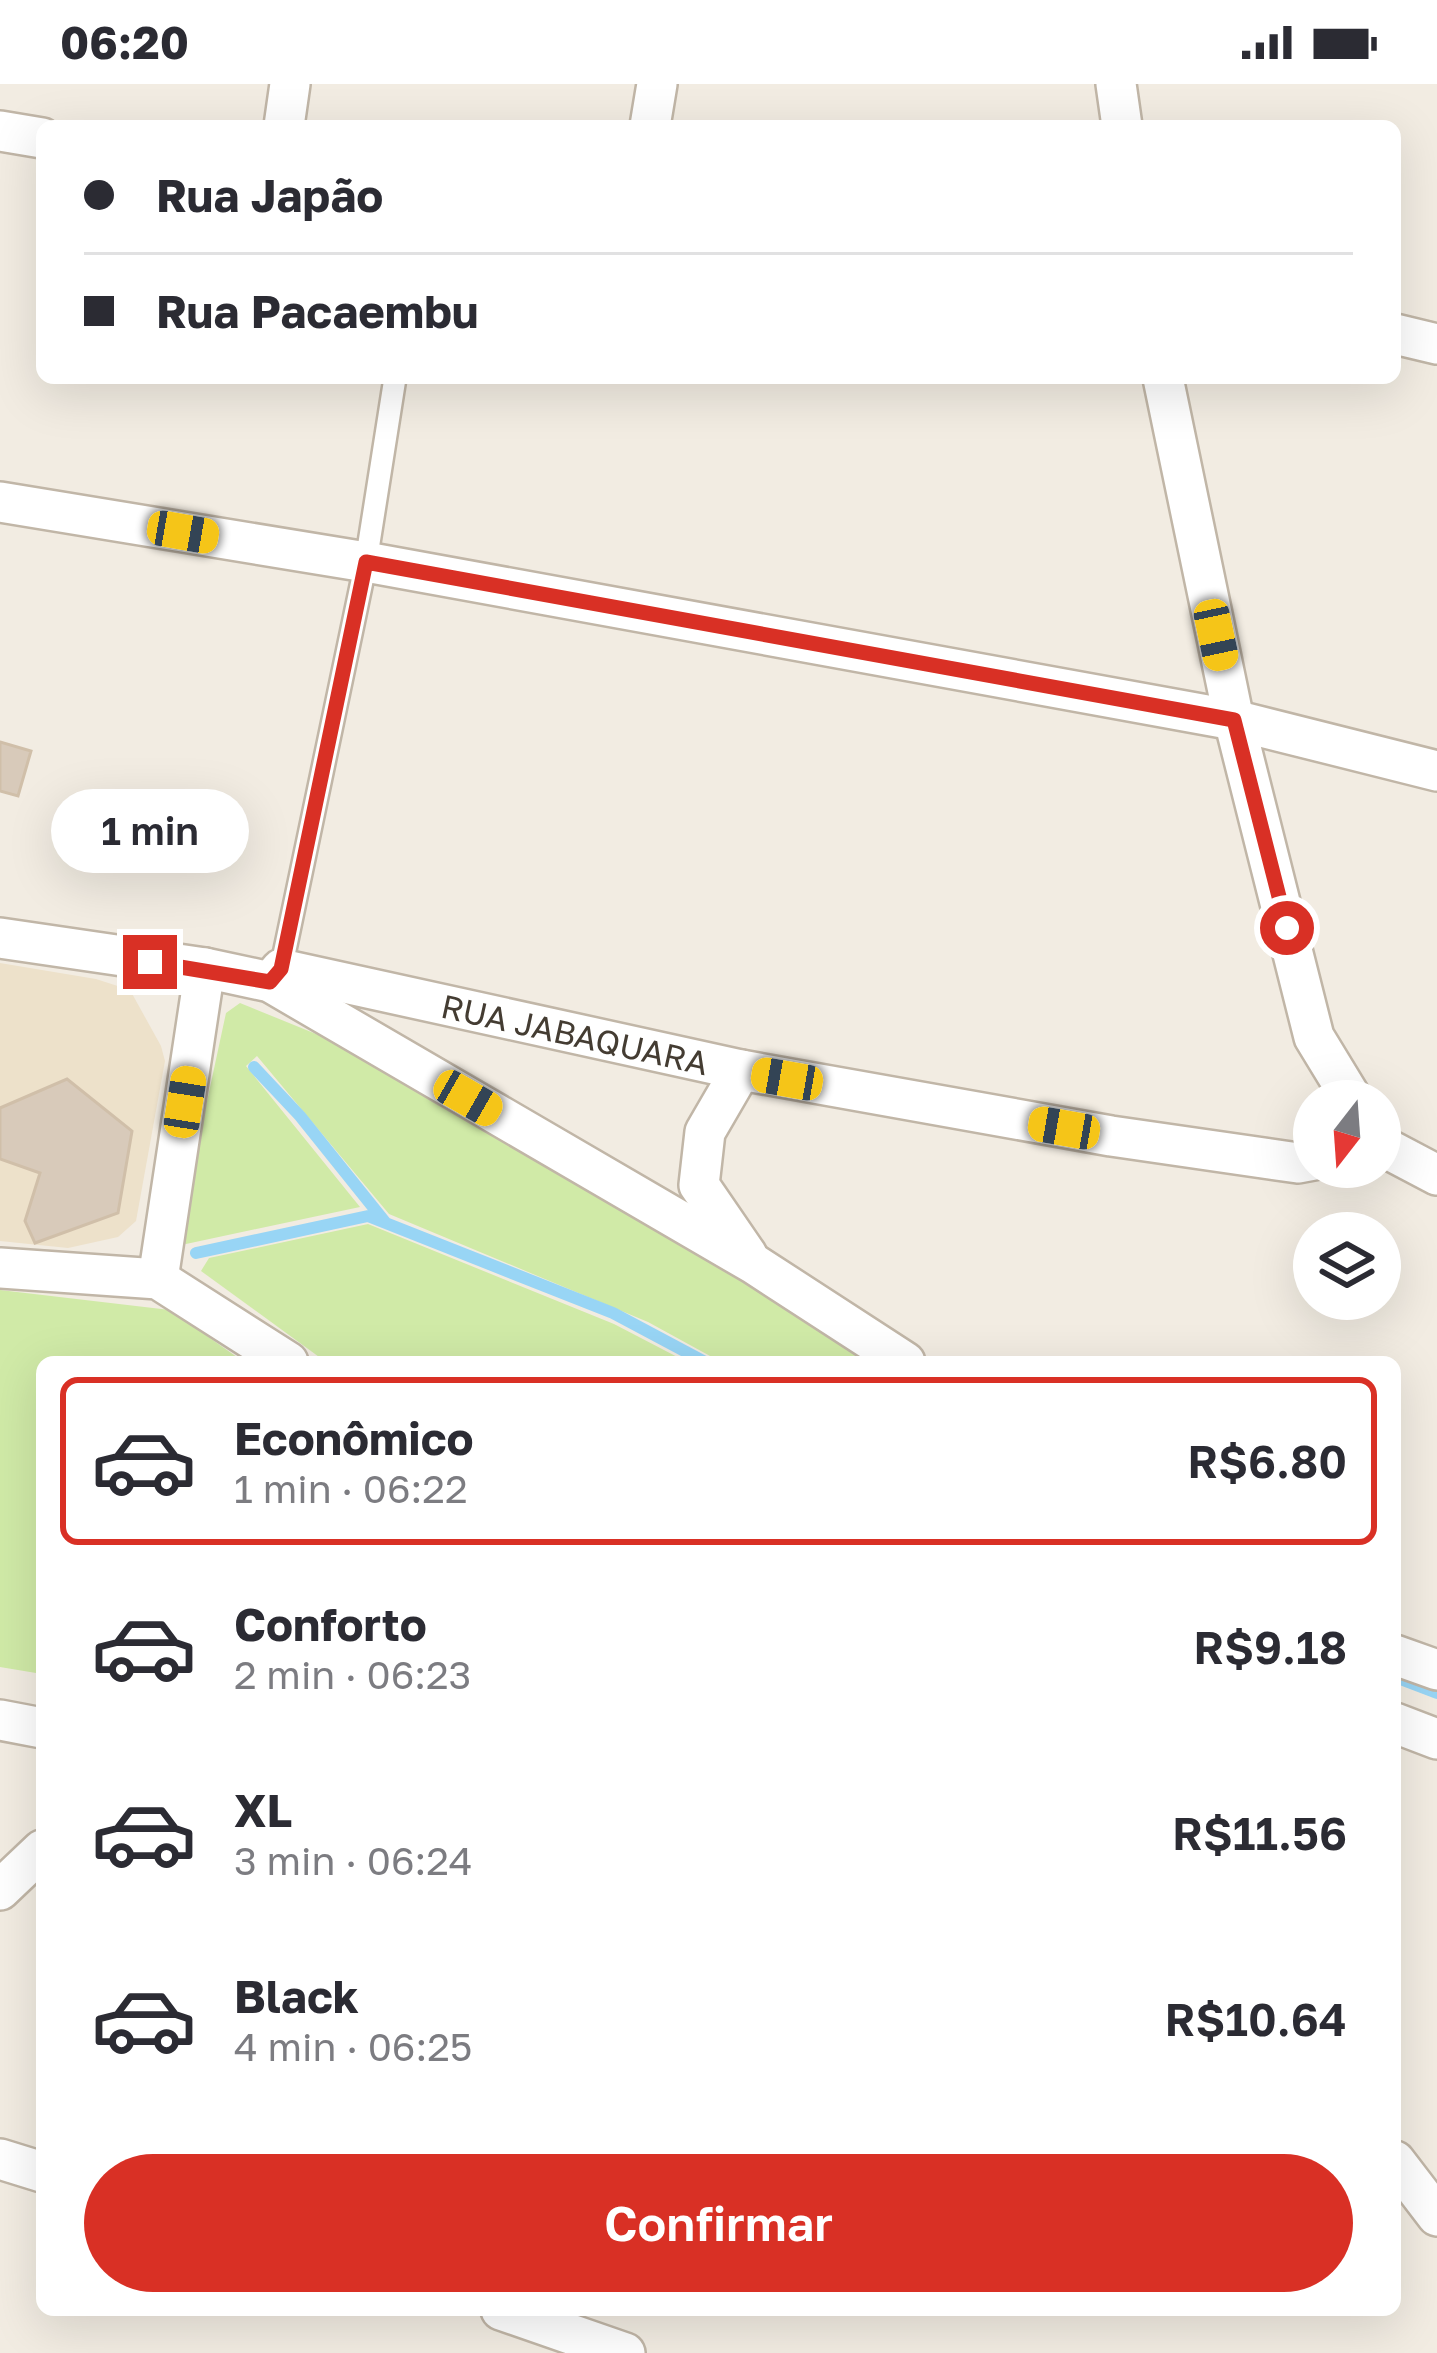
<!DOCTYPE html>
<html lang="pt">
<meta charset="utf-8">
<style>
body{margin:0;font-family:"Golos Text",sans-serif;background:#f7f7f7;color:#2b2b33;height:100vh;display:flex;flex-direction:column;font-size:45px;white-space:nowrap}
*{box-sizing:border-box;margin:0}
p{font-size:39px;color:#7c7c81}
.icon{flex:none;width:66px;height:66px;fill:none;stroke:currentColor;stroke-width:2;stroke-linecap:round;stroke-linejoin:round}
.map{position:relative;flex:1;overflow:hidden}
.details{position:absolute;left:36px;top:1272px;width:1365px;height:960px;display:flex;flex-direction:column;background:#fff;border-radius:18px;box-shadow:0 12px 48px #0002}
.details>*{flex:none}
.hud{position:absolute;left:36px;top:36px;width:1365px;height:264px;border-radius:18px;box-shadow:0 12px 48px #0002;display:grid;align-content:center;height:264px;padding:0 48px;background:#fff}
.needle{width:78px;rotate:197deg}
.tools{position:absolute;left:1293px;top:996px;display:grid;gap:24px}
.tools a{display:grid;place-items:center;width:108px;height:108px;border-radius:50%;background:#fff;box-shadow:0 12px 48px #0002;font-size:60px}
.end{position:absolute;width:54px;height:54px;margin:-27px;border:15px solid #d93025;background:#fff;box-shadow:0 0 0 6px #fff}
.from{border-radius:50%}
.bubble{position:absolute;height:84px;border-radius:42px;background:#fff;box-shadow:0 12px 48px #0002;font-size:39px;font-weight:600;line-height:84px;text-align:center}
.car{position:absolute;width:36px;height:72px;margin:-36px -18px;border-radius:15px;box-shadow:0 0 9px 3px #0007;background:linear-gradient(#f5c518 24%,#345 0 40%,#f5c518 0 76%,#345 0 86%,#f5c518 0)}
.hud b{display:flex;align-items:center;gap:42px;height:114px;font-size:45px}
.hud b+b{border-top:3px solid #e1e1e2}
.hud i{width:30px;height:30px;background:#2b2b33}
ul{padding:21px 0 0;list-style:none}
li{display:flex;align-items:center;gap:36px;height:168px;margin:0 24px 18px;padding:0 24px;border:6px solid transparent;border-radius:18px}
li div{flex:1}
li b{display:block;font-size:45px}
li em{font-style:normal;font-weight:600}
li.selected{border-color:#d93025}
li>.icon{width:108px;height:108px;stroke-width:1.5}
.primary-button{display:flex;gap:24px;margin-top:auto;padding:24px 48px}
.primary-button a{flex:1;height:138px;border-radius:72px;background:#d93025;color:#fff;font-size:48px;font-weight:600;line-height:138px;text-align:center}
.status{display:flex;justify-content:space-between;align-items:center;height:84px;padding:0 60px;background:#fff;direction:ltr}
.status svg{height:33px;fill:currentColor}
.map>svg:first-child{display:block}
.education{fill:#ede1ca}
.green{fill:#d0eaa7}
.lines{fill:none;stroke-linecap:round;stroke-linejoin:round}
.stream{stroke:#98d5f5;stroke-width:12}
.building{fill:#d8caba;stroke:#d0bfa9;stroke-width:3}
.lane-casing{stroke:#c1b6a7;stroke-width:26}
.street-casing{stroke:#c1b6a7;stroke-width:44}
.lane{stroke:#fff;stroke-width:21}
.street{stroke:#fff;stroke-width:39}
.route{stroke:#d93025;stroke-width:15}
.labels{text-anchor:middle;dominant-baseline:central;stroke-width:12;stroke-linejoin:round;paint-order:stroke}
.street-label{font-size:33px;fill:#443c32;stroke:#fff}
</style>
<div class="status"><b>06:20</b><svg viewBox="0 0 49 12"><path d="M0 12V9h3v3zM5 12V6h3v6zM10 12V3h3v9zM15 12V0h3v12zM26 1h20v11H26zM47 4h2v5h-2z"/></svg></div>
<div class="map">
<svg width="1437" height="2269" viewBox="0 0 1437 2269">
<rect width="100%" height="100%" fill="#f2ece2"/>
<path class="education" d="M0,879l96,16 34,11 31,56 4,15 -29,160 -18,16 -50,11 -68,-7z"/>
<path class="green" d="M240,919l108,44 540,315h-167l-73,-40 -259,-108 -132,-158 -11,10 114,141 -174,37 -9,-3 49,-228z
M368,1140l246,100 73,38h-361l-125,-91 8,-13z
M0,1206l170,20 74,52h-202v312l-42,-7z"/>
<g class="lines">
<path class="stream" d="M254,983l46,49 85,106
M196,1169l172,-37 245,97 92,49
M1395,1593l42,16"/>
</g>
<path class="building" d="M0,658l31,9 -13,45 -18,-5z
M67,995l65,52 -14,82 -83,30 -10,-22 15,-48 -40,-14v-51z"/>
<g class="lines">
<g class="lane-casing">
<path id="lane" d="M281,885l85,-407 29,-184"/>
</g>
<g class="street-casing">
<g id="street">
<path d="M1116,0l6,42"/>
<path d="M284,42l6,-42"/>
<path d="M650,42l7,-42"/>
<path d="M0,47l42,7"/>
<path d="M1395,250l42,10"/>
<path d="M1163,294l71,342 80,317 39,64"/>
<path d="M0,418l366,60 868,158 203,51"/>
<path d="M0,854l205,30 65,14 484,282 151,98"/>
<path id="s1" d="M270,898l11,-13 460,101 370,66 187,27 16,-3"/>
<path d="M741,986l-36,62 -6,53 48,70"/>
<path d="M1380,1061l57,30"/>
<path d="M0,1184l158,11 130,83"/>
<path d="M158,1195l47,-311"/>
<path d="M1395,1571l42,15"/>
<path d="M0,1636l42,8"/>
<path d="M1395,1639l42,16"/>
<path d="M0,1806l42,-40"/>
<path d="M0,2075l42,13"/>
<path d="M1395,2077l42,55"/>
<path d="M501,2226l124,43"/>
</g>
</g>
<use href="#lane" class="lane"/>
<use href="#street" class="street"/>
</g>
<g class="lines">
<path class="route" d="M150,878l120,20 11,-13 85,-407 868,158 53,208"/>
</g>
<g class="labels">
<g class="street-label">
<text stroke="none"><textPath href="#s1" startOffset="318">RUA JABAQUARA</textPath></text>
</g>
</g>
</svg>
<div class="tools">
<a><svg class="needle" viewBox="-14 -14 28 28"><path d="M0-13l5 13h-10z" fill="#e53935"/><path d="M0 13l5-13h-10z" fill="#7c7c81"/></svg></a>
<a><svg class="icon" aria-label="layers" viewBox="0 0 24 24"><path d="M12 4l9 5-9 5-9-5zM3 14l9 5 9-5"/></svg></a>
</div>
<i class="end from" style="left:1287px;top:844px"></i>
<i class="end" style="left:150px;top:878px"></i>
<div class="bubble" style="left:51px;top:705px;width:198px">1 min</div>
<i class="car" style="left:183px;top:448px;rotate:100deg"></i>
<i class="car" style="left:1216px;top:551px;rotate:168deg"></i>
<i class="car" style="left:787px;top:995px;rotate:280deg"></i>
<i class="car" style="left:468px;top:1014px;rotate:120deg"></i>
<i class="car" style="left:185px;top:1018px;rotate:9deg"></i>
<i class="car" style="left:1064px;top:1044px;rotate:280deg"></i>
<div class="hud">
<b><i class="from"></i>Rua Japão</b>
<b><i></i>Rua Pacaembu</b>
</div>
<section class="details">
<ul>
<li class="selected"><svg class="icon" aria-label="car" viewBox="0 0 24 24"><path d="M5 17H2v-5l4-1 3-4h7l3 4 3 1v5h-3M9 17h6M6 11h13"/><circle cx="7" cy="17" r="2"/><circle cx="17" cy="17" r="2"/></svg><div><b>Econômico</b><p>1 min · 06:22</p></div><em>R$6.80</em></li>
<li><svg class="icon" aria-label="car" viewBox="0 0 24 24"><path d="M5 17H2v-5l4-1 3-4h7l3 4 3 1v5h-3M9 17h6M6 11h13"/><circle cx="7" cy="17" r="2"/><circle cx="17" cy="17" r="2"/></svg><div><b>Conforto</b><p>2 min · 06:23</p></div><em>R$9.18</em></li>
<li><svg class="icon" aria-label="car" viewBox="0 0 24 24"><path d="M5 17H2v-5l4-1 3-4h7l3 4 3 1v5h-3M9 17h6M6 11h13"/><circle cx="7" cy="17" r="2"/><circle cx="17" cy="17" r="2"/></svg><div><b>XL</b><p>3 min · 06:24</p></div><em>R$11.56</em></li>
<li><svg class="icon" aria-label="car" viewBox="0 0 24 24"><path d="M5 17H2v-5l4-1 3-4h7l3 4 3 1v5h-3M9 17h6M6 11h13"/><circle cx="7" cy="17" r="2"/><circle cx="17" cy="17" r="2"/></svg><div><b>Black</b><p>4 min · 06:25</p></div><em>R$10.64</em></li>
</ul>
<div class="primary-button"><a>Confirmar</a></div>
</section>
</div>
